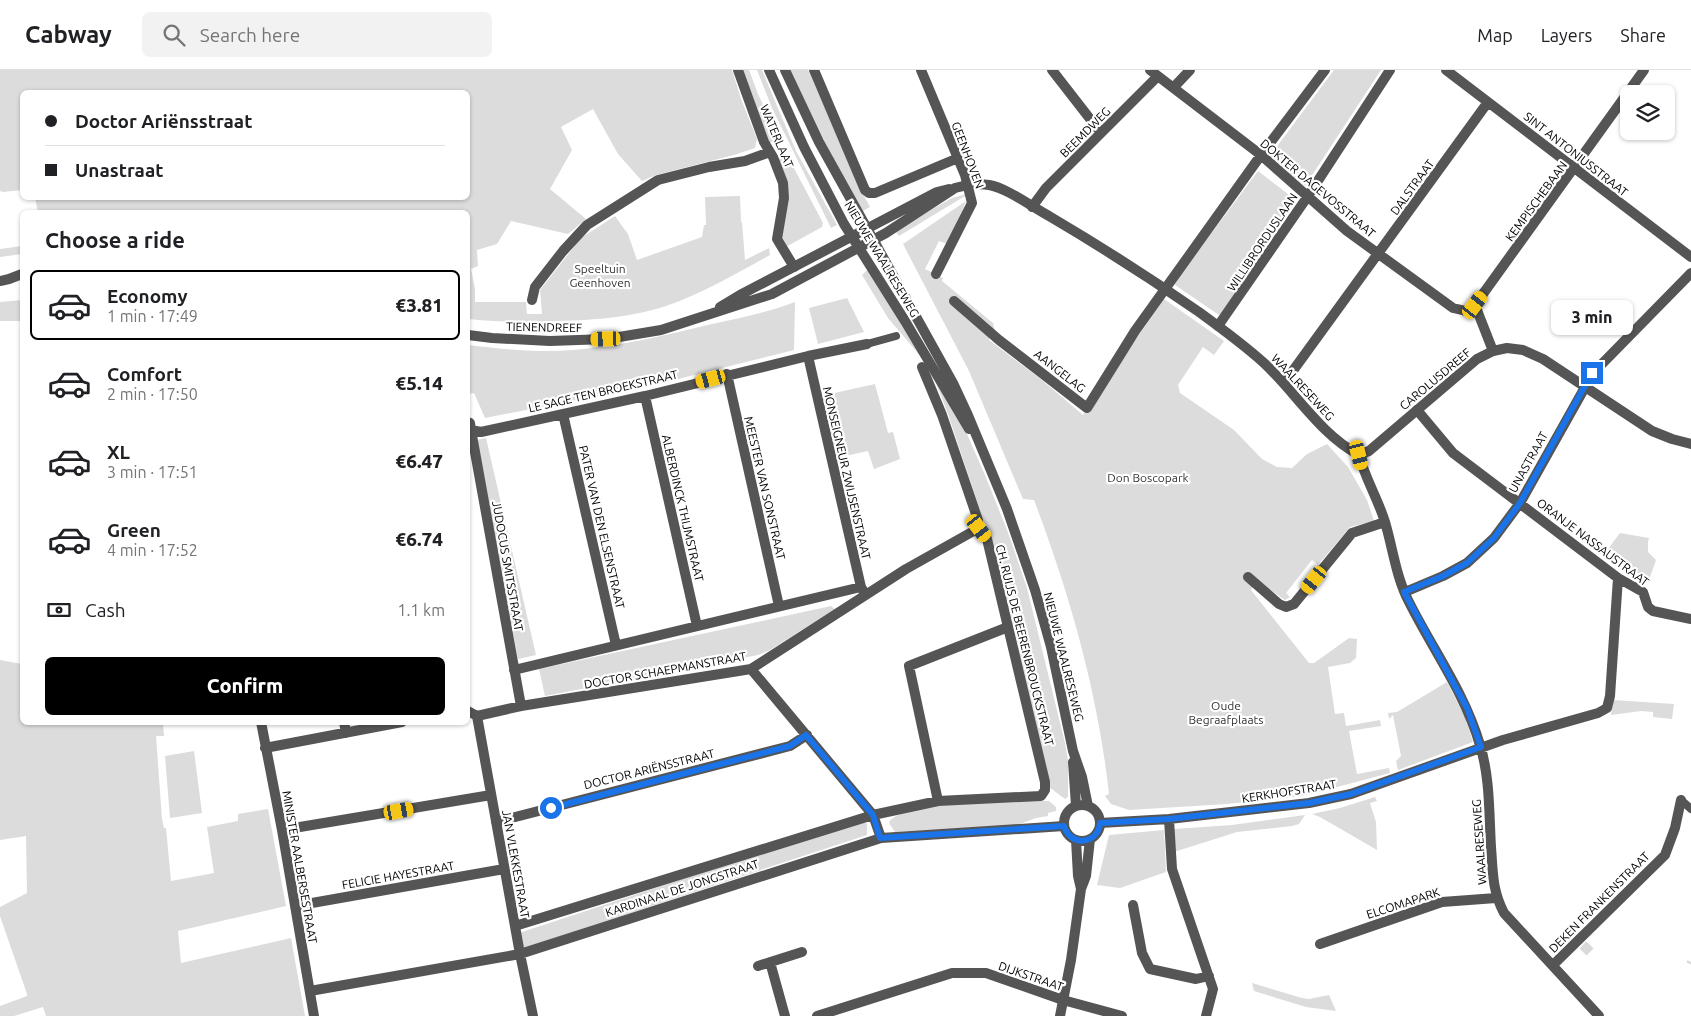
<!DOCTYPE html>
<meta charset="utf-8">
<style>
body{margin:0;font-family:Ubuntu,sans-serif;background:#f2f2f2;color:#202124;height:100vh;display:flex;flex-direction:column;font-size:19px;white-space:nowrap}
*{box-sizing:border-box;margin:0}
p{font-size:16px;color:#757577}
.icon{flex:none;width:28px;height:28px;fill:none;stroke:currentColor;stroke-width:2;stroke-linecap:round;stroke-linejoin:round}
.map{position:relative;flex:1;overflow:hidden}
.panel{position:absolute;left:20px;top:140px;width:450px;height:515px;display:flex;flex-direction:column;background:#fff;border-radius:8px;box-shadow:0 1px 4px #0004}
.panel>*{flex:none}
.guide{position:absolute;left:20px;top:20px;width:450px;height:110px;border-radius:8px;box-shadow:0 1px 4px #0004;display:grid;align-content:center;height:110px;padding:0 25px;background:#fff}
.fabs{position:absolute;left:1620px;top:15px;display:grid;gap:10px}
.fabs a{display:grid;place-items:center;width:55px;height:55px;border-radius:8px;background:#fff;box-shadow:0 1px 4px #0004;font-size:25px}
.end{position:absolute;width:22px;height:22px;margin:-11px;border:6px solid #1a73e8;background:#fff;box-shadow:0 0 0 2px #fff}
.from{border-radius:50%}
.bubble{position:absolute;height:35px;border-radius:8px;background:#fff;box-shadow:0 1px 4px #0004;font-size:16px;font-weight:800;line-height:35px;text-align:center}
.car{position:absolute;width:15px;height:30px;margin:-15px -8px;border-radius:6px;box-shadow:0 0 4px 1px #0007;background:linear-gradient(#f5c518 24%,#345 0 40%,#f5c518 0 76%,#345 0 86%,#f5c518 0)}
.guide b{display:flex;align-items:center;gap:18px;height:48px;font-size:19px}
.guide b+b{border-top:1px solid #e0e0e0}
.guide i{width:12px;height:12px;background:#202124}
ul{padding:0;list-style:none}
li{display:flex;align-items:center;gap:15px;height:70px;margin:0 10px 8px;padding:0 15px;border:2px solid transparent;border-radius:8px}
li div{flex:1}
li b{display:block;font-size:19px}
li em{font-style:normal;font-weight:800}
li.on{border-color:#000}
li>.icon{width:45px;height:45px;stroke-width:1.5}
h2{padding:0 25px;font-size:22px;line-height:60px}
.pay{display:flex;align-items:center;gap:12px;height:55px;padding:0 25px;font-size:19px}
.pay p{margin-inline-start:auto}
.button{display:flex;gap:10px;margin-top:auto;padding:10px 25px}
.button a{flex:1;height:58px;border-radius:8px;background:#000;color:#fff;font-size:20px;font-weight:800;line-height:58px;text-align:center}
header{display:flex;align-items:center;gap:30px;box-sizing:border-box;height:70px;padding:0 25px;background:#fff;border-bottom:1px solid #e0e0e0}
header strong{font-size:24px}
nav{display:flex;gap:28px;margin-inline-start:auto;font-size:18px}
.search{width:350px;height:45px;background:#f2f2f2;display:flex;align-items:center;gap:12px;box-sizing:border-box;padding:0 18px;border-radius:8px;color:#757577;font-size:19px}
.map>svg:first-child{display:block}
.green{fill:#dcdcdc}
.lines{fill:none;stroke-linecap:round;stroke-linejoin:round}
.pedestrian-tunnel{stroke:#d9d9d9;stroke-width:8;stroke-dasharray:8 4;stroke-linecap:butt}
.minor-tunnel{stroke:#d9d9d9;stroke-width:10;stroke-dasharray:10 5;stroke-linecap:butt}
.pedestrian{stroke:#555;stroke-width:8}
.minor{stroke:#555;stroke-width:10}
.tertiary{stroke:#555;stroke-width:10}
.route{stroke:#1a73e8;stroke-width:6}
.labels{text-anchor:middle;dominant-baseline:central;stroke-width:4.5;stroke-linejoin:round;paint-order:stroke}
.street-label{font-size:12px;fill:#000;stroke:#fff}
.park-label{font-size:12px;fill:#333;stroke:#fff}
</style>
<header>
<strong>Cabway</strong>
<div class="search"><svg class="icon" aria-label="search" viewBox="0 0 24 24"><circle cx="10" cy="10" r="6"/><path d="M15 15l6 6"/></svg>Search here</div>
<nav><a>Map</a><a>Layers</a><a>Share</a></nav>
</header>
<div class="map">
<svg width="1691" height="946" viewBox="0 0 1691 946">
<rect width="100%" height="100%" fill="#fff"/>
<path class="green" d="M0,0h732l9,29 16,40 -2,9 -21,7 -78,20 -14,6 -24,-27 -25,-45 -32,18 11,23 -22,39 36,30 -18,15 -57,-13 -14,23 -20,6 1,16 -7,3 4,20v13h51l1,12h15l-2,-24 41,-52 34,-22 13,18 9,26 65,-23 2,-12h2l-1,-28 35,-1 1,26h1l3,38 24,-12 1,7c-29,16 -58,33 -88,45 -41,17 -83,20 -127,21 -29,1 -58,1 -87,-2v-107h-430l-3,-14h433v-106h-446v98l-19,2 -3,-1z
M740,0h9l9,24 22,46 -12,3z
M757,0h5l34,81 41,74 -6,3 -59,-120z
M790,0h18l55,124 7,13 -7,4 -38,-69z
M1334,0h47l-76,116 -36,-29z
M780,84l7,1 36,68 -1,4 -38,21 -5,-10 5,-23 -9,-59z
M1258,101l38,29 -73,112 -4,3 -44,-30 3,-7z
M970,123l-71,43 -4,-6 57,-32z
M966,131l-18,43 -9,-3 -14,28 18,9 -1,3 51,42 2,9 -5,4 -1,4 54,41 40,34 81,-116 60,42 -10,14 -11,-8 -25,38 2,8 54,37 28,29 15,8 15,1 15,-14 20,-10 21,23 19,33 7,21 -24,6 -32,38 -6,-5 -26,33 4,4 -5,3 -29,-20 -5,10 58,73h5l35,-25 8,1 -1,19 -6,5 -22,4 7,47 9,-1 2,13 34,-6 1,6 -32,5 8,43 32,-6 1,5 -87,23 -76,8 -98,6 -18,-6 -6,-8 4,-2c-11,-101 -39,-199 -75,-294l-11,-1 -54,-128 -66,-127z
M22,176v8l-22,3v-8z
M868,199l91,147 26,59 24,60 18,53 38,155 3,17v37l-3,2 -16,-12 -63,-259 -38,-114 -12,-31 -14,-25 -34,-40 -26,-43z
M847,228l17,34 -46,12 -9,-36z
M22,230v21h-22v-19z
M795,232l-1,48 -136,34 -173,34 -11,-25 -6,1v-49c34,4 70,8 105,5 46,-4 90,-14 135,-25 30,-7 58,-12 87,-23z
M875,314l13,49 5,-1 7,27 -26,10 -6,-18 -32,7 -15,-62z
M486,368l50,217 -18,4 -41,-219z
M1620,463l29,5 -1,4v10l8,8 -7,20 -44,-27z
M831,536l4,3 -65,41 -12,5 -213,41 -6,-27z
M0,590l22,4v58l141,1 1,13h-8l6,83 2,9h2l5,53 43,-8 -7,-46 31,-6v-7l30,-5 18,97 -108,25 3,32 110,-25 14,78h-259l-3,-9 -29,9h-14v-10l27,-10v-2l-27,-78v-9l27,-14 -1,-57 -26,4z
M1447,612l18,35 8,25 -75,28 -2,-9 5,-5 -8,-41 -4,4 -1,-6 9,-1z
M1613,630l61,4 -2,15 -19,-2v-5l-12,-1 -30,4z
M194,681l8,62 -32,5 -5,-62z
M1375,727l2,4 -7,2 6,19 1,28 -57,-33 -8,-3 28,-6z
M1041,729v2h8l7,6v4l-8,2v3l-12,2 -21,8 -120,6 -6,-9c7,-21 128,-23 152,-24z
M1305,745l-6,9 -7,2 -55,6 -63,20v-23l58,-4z
M866,752l1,3v10l-343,113 -5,-15 273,-90z
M1164,760l2,42 -46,16 -23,-3 12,-50z
M1252,913l50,15 7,1 20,-4 7,16 -30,-4 -52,-16z"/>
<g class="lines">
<path class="pedestrian-tunnel" d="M1690,894l1,-2"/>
<path class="minor-tunnel" d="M1583,875l10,10"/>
<path class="pedestrian" d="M867,274l29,-8
M1681,730l10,9"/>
<path class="minor" d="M738,0l26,72 9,15 10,26 1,15 -7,41 17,28
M814,0l51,120 4,3h6l83,-35
M921,0l44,105 7,28 -36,71
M1052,0l49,63
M1150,0l111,85 86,76 106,77 13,3 9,-6
M1446,0l245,187
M1174,17l16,-17
M1032,137l14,-19 111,-111
M532,230l3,-13 28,-36 24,-26 71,-45 51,-13 36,-6 25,-9
M954,231l45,39 88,68 48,-77 126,-176 64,-85
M1218,256l90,-130 82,-126
M1493,281l-18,-46 169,-235
M808,286l53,231 3,5
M727,304l52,232
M1284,313l204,-281
M645,326l52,230
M1417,340l36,43 165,125 25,14 5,15 5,4 38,8
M563,344l53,231
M468,352l2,1 1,7 10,2 164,-36 163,-40 59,-12
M471,360l50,276
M1359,385c6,23 19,44 26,67 8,27 11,55 24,80 24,48 56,91 71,143 10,32 9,68 11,102 2,25 1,43 13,66l95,103
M1248,507l31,27 7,3 8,-3 58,-71 33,-11
M1405,522l38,-16 24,-13 27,-25 26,-35 73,-130 98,-100
M751,599l122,146 8,23
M514,600l347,-83
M468,641l9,5 44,-10 230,-37 155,-100 73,-41
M477,646l43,238 13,62
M261,652l21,108 32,186
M344,652l2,11
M265,678l137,-26
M938,731l-29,-135 99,-39
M1169,749l3,50 41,120 -7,27
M496,752l294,-76 17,-11
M1100,753l69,-4 140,-16 42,-9 152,-54 95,-27 9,-5 3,-12 8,-118
M282,760l209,-35
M1133,835l9,48 8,16 46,10 13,-3
M295,836l209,-37
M515,856l358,-111 65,-14 103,-5 4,-6v-8l-58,-243 -8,-11 -1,-8 -36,-105 -20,-48
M1320,874l122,-42 54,-4
M770,892l15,54
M1553,895l112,-110 10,-27 6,-28
M758,896l44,-14
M310,921l210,-37 361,-116 183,-12
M817,946l135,-43h34l77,27 59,16"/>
<path class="tertiary" d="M769,0l35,77 40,77 61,97 64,108
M785,0l34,72 135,243 13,28 40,96 28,81 16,57 22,104 9,26 6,29
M0,211l9,-2 13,-5
M720,237l20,-12 197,-103 12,-3
M468,265l24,3 58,3 57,-2 54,-9 111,-36 114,-61 69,-45c11,-3 22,-5 34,-3 18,3 43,22 60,31 51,30 101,62 150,96 22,16 45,33 65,51 32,30 56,71 95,92l10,-4 108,-92 16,-8 14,-3 16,2 20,9 109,72 20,8 19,5
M1073,692l3,44
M1064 753a18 18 0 1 1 36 0a18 18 0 1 1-36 0Z
M1076,770l2,36 3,13
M1060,946l11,-56 10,-71 5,-13 4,-37"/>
</g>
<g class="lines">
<path class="route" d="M551,738l239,-62 16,-11 67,80 7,23 184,-12c6,21 34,19 36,-3l69,-4 140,-16 42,-9 130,-47 -14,-39 -63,-116 39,-16 24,-13 27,-25 26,-35 72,-130"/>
</g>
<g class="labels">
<g class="street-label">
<text transform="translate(1085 62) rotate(-45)">BEEMDWEG</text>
<text transform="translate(777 66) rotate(67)">WATERLAAT</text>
<text transform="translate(1576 84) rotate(38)">SINT ANTONIUSSTRAAT</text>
<text transform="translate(968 85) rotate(69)">GEENHOVEN</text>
<text transform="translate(1412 117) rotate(-54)">DALSTRAAT</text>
<text transform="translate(1318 118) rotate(40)">DOKTER DAGEVOSSTRAAT</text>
<text transform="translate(1536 131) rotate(-54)">KEMPISCHEBAAN</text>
<text transform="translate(1262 172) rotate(-56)">WILLIBRORDUSLAAN</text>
<text transform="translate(882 189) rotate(59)">NIEUWE WAALRESEWEG</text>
<text transform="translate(544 257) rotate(1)">TIENENDREEF</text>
<text transform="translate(1060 301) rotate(38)">AANGELAG</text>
<text transform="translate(1435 309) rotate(-40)">CAROLUSDREEF</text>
<text transform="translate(1303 317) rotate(47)">WAALRESEWEG</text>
<text transform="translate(603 321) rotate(-13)">LE SAGE TEN BROEKSTRAAT</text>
<text transform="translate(1528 392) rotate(-61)">UNASTRAAT</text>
<text transform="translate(847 403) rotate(77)">MONSEIGNEUR ZWIJSENSTRAAT</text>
<text transform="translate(765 418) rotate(77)">MEESTER VAN SONSTRAAT</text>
<text transform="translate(683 438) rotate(77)">ALBERDINCK THIJMSTRAAT</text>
<text transform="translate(602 457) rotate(77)">PATER VAN DEN ELSENSTRAAT</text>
<text transform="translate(1593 472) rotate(37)">ORANJE NASSAUSTRAAT</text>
<text transform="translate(508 496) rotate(80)">JUDOCUS SMITSSTRAAT</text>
<text transform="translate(1025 575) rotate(76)">CH. RUIJS DE BEERENBROUCKSTRAAT</text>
<text transform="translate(1064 587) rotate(76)">NIEUWE WAALRESEWEG</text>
<text transform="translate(665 600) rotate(-10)">DOCTOR SCHAEPMANSTRAAT</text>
<text transform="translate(649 699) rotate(-14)">DOCTOR ARIËNSSTRAAT</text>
<text transform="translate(1289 721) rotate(-9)">KERKHOFSTRAAT</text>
<text transform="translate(1479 772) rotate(-94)">WAALRESEWEG</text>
<text transform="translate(516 794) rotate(80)">JAN VLEKKESTRAAT</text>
<text transform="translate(300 797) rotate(80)">MINISTER AALBERSESTRAAT</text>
<text transform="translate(398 805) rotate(-10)">FELICIE HAYESTRAAT</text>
<text transform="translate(682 818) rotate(-18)">KARDINAAL DE JONGSTRAAT</text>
<text transform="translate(1599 832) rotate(-45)">DEKEN FRANKENSTRAAT</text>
<text transform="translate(1403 833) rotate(-18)">ELCOMAPARK</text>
<text transform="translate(1031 906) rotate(19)">DIJKSTRAAT</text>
</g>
<g class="park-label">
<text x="600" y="198">Speeltuin<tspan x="600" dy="14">Geenhoven</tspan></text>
<text x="1148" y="407">Don Boscopark</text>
<text x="1226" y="635">Oude<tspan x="1226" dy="14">Begraafplaats</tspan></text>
</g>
</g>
</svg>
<div class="fabs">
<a><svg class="icon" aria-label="layers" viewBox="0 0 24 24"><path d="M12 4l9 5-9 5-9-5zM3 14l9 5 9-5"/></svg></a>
</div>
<i class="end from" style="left:551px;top:738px"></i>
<i class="end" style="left:1592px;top:303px"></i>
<div class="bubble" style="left:1551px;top:230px;width:82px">3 min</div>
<i class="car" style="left:1475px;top:235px;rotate:37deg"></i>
<i class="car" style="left:606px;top:269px;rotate:268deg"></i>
<i class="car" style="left:711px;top:309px;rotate:255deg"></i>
<i class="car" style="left:1359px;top:385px;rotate:166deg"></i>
<i class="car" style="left:979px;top:458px;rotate:143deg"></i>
<i class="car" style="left:1314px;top:510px;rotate:219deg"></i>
<i class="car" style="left:399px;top:741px;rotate:80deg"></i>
<div class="guide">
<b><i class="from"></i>Doctor Ariënsstraat</b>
<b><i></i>Unastraat</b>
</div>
<section class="panel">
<h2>Choose a ride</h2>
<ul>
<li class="on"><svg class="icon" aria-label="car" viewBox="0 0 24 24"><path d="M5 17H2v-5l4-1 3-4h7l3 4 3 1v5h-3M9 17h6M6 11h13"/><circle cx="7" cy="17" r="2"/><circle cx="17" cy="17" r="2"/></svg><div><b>Economy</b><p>1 min · 17:49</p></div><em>€3.81</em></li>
<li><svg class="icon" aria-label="car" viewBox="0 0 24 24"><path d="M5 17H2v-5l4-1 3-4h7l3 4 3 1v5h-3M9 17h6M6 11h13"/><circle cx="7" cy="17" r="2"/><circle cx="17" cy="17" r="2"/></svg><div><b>Comfort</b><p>2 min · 17:50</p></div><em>€5.14</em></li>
<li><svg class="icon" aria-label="car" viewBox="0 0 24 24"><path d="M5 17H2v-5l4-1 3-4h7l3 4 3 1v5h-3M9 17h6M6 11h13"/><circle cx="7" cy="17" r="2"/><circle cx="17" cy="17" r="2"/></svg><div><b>XL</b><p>3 min · 17:51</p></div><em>€6.47</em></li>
<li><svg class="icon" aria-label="car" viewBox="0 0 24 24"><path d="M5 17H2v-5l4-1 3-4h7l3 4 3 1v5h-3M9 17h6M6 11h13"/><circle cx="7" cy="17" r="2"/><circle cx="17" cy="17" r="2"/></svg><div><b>Green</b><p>4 min · 17:52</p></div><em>€6.74</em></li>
</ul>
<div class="pay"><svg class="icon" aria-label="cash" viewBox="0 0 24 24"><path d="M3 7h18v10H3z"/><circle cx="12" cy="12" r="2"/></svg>Cash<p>1.1 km</p></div>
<div class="button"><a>Confirm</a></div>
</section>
</div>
